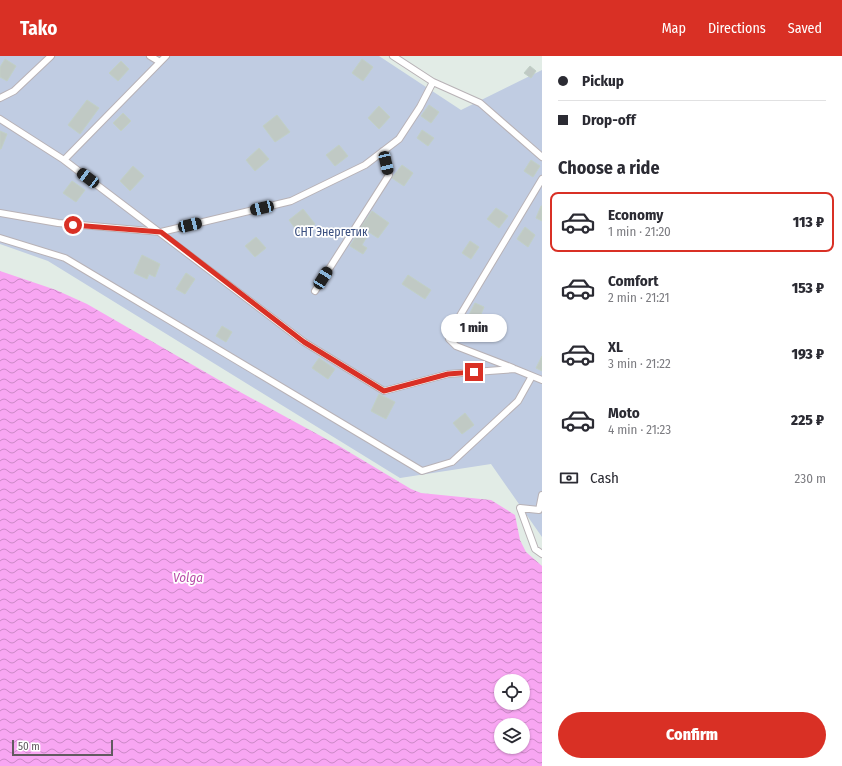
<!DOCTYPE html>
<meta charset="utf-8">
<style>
body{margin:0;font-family:"Fira Sans Condensed",sans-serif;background:#f2f2f3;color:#2b2b33;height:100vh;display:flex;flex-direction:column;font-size:15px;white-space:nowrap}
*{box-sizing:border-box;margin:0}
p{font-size:13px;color:#7c7c81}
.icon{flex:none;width:22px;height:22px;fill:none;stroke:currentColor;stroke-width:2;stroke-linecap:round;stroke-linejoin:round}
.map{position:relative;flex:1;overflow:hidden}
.details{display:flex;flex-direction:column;background:#fff;width:300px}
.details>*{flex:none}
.guide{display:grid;align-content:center;height:88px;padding:0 16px;background:#fff}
.buttons{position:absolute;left:494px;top:618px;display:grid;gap:8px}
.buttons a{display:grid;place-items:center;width:36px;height:36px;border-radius:50%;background:#fff;box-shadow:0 1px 3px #0004;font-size:20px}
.scale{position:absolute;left:12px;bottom:10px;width:101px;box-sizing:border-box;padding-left:4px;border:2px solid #615a60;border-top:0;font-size:11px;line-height:14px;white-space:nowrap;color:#615a60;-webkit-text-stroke:3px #fff;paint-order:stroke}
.end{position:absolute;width:18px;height:18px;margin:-9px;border:5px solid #d93025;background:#fff;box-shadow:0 0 0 2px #fff}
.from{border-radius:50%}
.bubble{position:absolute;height:28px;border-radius:14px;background:#fff;box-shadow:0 1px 3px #0004;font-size:13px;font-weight:800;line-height:28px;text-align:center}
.car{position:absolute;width:12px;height:24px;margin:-12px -6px;border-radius:5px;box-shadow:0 0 3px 1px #0007;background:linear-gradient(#222 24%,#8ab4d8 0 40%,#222 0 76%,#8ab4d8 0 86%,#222 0)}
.guide b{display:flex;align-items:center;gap:14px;height:38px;font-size:15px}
.guide b+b{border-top:1px solid #e1e1e2}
.guide i{width:10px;height:10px;background:#2b2b33}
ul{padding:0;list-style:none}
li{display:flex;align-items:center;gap:12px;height:60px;margin:0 8px 6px;padding:0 8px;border:2px solid transparent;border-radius:8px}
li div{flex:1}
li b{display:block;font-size:15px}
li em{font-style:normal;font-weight:800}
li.on{border-color:#d93025}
li>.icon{width:36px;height:36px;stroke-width:1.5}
h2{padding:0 16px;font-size:18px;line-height:48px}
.pay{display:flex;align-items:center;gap:10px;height:44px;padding:0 16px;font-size:15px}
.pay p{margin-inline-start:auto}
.cta{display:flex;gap:8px;margin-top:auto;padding:8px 16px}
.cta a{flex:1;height:46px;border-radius:24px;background:#d93025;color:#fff;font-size:16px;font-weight:800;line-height:46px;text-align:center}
header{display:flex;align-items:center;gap:24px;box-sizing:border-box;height:56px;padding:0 20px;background:#d93025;color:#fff}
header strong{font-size:19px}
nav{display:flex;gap:22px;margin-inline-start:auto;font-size:14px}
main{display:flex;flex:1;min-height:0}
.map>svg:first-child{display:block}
.green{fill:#c0cce2}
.water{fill:url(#water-waves);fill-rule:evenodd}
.building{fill:#c0c9c4;stroke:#c1d0c6}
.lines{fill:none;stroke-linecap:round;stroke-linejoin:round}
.lane-casing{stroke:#b8b2b6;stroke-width:8}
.lane{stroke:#fff;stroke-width:6}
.route{stroke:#d93025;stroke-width:5}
.labels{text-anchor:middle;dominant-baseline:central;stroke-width:3.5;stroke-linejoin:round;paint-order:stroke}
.park-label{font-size:12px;fill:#3b5080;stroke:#fff}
.water-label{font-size:13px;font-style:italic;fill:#b94ba8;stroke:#fff}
</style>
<header>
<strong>Tako</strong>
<nav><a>Map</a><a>Directions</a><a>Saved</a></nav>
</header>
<main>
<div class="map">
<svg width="542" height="710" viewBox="0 0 542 710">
<defs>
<pattern id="water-waves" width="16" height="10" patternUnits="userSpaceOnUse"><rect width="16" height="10" fill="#f8a6f2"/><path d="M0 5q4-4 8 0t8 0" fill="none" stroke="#cc8ac7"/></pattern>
</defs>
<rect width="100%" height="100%" fill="#e2ece6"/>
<path class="green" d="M0,0h379l82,54 81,-40v467l-51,-73 -91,14 -352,-217 -48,-17z"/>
<path class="water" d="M0,215l56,19 31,14 144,83 108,59 72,43 10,4 70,7 24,15 5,25 6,12 16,14v200h-542zM501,625h22v22h-22zM501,669h22v22h-22z"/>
<path class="building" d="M5,3l11,7 -9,15 -7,-4v-10z
M362,3l11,8 -10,14 -11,-8z
M121,5l8,8 -11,12 -9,-8z
M530,10l6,5 -5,7 -7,-5z
M87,44l12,8 -19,26 -12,-9z
M429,49l10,7 -8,11 -10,-7z
M379,50l11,11 -11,12 -11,-11z
M123,57l8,8 -10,10 -8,-8z
M277,59l13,17 -15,10 -12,-16z
M422,74l12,8 -6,8 -11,-8z
M0,75l7,3 -6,15h-1z
M339,89l9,11 -13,10 -9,-11z
M259,92l10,11 -14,12 -9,-11z
M531,104l9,6 -7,11 -9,-6z
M402,109l11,8 -9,13 -12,-8z
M133,110l11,10 -14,15 -10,-10z
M72,125l13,9 -9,12 -13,-9z
M541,150h1v15l-6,-3z
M496,152l12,8 -9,12 -12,-9z
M303,153l12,15 -15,11 -11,-15z
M372,155l17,12 -11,15 -17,-11z
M525,171l10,8 -7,12 -11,-8z
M358,177l8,5 -4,7 5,3 -4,6 -13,-8z
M256,181l10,11 -11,9 -10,-11z
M470,185l9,6 -8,12 -9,-6z
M142,199l18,9 -5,13 -6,-3 -2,5 -13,-6z
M186,217l9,6 -10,15 -9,-5z
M408,219l23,15 -6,9 -23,-15z
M475,247l9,4 -5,12 -10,-4z
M222,270l10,6 -6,10 -10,-6z
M542,300v15l-6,-3z
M319,302l16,11 -7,10 -16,-11z
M379,338l16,8 -9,17 -15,-8z
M465,357l9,12 -12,9 -9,-11z"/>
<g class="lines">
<g class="lane-casing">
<path id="lane" d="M150,0l10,6
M166,0l-102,104 240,182 80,49 64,-17 67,-5 27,11
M393,0l40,26 47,21 62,54
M0,42l14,-7 37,-35
M0,63l64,41
M0,157l58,10 103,9 130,-31 74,-36 34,-26 21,-32 13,-25
M0,182l65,20 357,213 30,-9 66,-61 14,-25
M315,235l74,-116 -6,-24
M513,312l-57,-22 -7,-7 3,-10 90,-150
M542,439l-3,15 -19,-2 15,41 7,5"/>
</g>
<use href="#lane" class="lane"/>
</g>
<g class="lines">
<path class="route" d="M73,169l88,7 143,110 80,49 64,-17 26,-2"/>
</g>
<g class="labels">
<g class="park-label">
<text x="331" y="176">СНТ Энергетик</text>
</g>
<g class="water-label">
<text x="188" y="521">Volga</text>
</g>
</g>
</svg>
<div class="buttons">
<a><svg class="icon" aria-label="locate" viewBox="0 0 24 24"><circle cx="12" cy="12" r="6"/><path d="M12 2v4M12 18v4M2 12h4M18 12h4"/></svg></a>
<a><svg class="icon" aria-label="layers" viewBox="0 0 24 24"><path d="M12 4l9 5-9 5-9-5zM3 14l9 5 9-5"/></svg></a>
</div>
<div class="scale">50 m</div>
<i class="end from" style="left:73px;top:169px"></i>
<i class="end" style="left:474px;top:316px"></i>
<div class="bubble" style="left:441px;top:258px;width:66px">1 min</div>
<i class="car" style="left:386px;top:107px;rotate:167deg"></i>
<i class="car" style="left:88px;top:122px;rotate:307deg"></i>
<i class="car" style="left:262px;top:152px;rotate:257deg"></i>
<i class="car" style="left:190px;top:169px;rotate:77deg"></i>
<i class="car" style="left:323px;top:222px;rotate:32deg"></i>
</div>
<section class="details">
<div class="guide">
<b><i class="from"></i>Pickup</b>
<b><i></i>Drop-off</b>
</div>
<h2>Choose a ride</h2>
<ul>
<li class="on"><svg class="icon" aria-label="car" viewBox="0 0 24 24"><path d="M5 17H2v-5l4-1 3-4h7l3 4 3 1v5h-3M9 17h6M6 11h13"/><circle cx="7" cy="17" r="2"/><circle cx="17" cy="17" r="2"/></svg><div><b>Economy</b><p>1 min · 21:20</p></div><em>113 ₽</em></li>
<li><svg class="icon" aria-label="car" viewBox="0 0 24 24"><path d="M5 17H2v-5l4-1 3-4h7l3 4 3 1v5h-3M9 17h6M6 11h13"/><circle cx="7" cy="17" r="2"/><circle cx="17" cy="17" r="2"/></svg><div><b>Comfort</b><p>2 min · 21:21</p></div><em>153 ₽</em></li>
<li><svg class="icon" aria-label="car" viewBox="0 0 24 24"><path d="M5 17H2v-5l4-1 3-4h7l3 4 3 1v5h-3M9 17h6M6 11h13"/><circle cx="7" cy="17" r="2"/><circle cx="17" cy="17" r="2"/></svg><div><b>XL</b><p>3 min · 21:22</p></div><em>193 ₽</em></li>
<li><svg class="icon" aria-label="car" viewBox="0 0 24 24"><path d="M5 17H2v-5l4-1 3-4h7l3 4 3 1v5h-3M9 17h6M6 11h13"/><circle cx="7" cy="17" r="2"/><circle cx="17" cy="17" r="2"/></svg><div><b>Moto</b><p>4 min · 21:23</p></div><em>225 ₽</em></li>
</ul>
<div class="pay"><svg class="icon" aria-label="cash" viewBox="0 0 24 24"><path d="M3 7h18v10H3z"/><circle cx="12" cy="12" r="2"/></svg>Cash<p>230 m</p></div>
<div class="cta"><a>Confirm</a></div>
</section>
</main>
